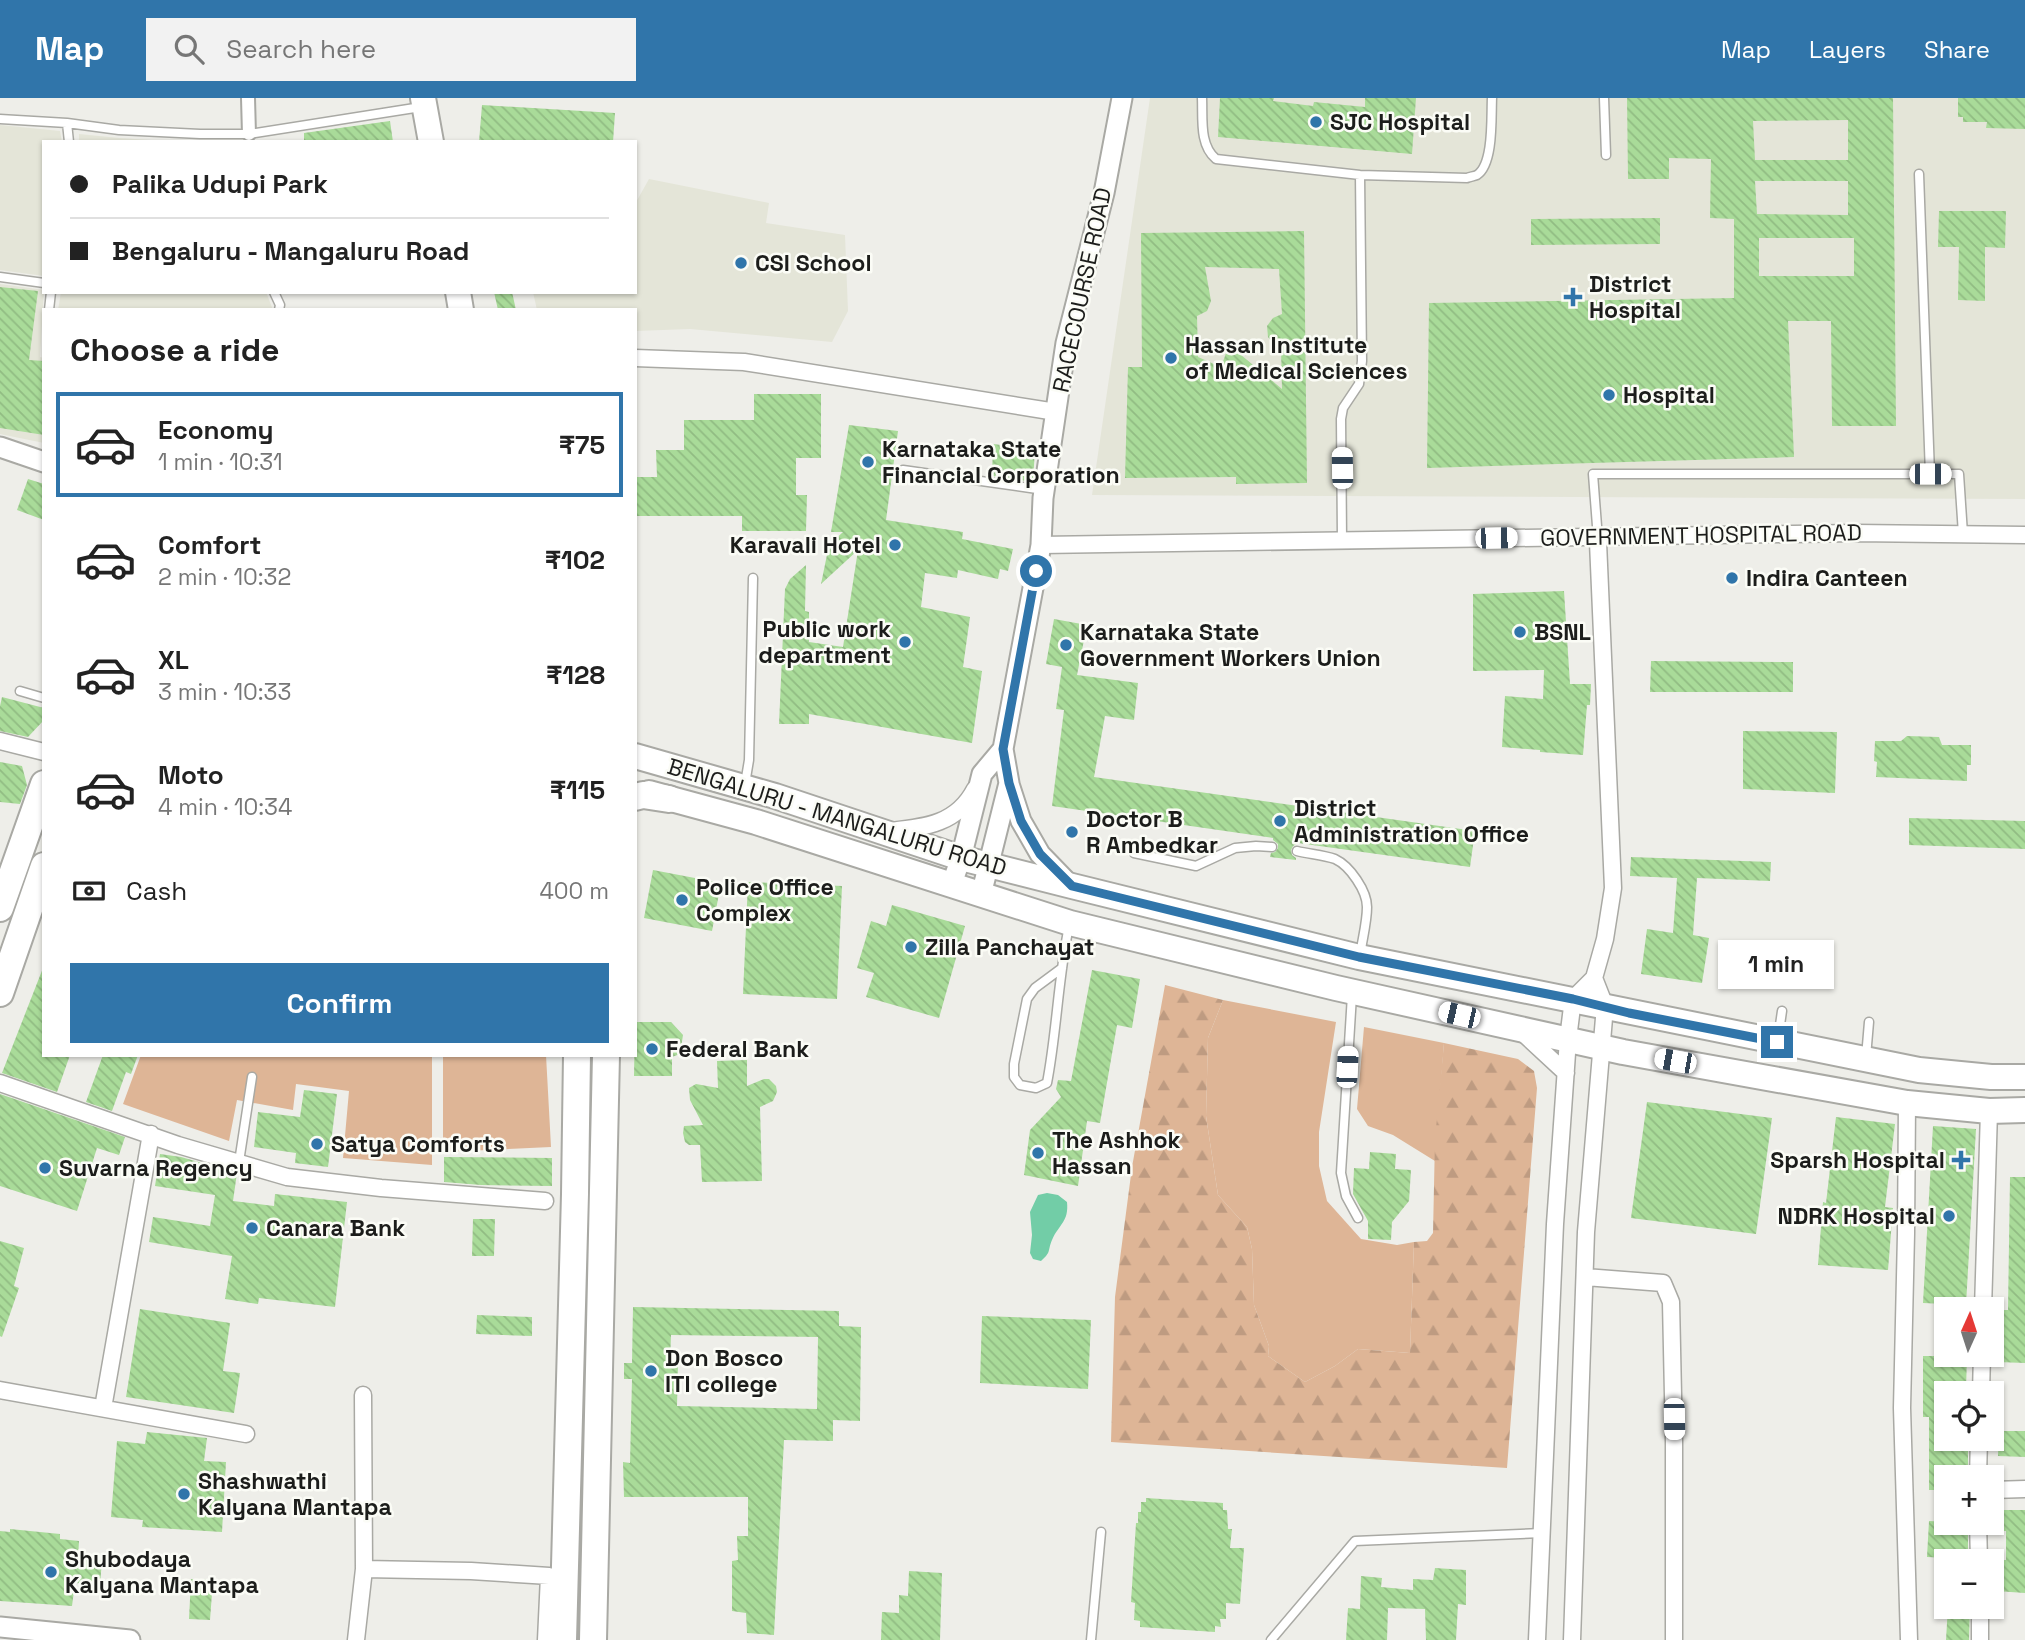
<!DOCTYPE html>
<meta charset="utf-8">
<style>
body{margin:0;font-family:"Space Grotesk",sans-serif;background:#f2f2f2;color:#222;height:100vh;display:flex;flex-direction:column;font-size:26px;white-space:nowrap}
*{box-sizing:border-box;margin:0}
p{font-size:23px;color:#767676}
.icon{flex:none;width:38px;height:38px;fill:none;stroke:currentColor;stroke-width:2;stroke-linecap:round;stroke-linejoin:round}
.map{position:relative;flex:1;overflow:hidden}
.panel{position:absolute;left:42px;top:210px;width:595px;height:749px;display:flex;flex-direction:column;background:#fff;border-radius:0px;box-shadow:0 2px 5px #0004}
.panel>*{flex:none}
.guide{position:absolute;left:42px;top:42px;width:595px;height:154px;border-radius:0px;box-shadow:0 2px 5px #0004;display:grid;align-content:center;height:154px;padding:0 28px;background:#fff}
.needle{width:46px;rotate:3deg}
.fabs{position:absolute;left:1934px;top:1199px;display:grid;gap:14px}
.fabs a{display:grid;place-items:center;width:70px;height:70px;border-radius:0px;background:#fff;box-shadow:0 2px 5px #0004;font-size:35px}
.end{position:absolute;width:32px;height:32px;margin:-16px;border:9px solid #3075aa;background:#fff;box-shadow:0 0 0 4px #fff}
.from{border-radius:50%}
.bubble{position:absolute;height:49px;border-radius:0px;background:#fff;box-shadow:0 2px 5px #0004;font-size:23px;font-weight:800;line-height:49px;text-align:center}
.car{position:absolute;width:21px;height:42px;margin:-21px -10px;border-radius:9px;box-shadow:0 0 5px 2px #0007;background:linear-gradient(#fff 24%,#345 0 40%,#fff 0 76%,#345 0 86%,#fff 0)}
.guide b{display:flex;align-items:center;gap:24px;height:66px;font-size:26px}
.guide b+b{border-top:2px solid #e0e0e0}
.guide i{width:18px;height:18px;background:#222}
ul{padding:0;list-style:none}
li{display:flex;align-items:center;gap:21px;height:105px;margin:0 14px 10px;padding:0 14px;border:4px solid transparent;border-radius:0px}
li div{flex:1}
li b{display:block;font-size:26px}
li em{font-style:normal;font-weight:800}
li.current{border-color:#3075aa}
li>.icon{width:63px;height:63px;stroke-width:1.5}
h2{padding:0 28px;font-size:32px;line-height:84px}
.pay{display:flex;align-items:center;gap:18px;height:77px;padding:0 28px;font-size:26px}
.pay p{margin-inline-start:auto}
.button{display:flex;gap:14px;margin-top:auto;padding:14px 28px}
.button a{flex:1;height:80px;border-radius:0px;background:#3075aa;color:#fff;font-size:28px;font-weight:800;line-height:80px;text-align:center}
header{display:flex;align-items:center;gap:42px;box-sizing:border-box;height:98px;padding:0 35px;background:#3075aa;color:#fff}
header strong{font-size:33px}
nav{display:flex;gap:38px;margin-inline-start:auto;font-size:24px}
.search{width:490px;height:63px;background:#f2f2f2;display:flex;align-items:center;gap:18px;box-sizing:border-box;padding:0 24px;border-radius:0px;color:#767676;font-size:26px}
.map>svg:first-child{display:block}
.built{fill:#e4e5d8}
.grass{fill:#deb596}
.forest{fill:url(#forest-firs)}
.water{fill:#72cda7}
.building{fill:url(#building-back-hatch);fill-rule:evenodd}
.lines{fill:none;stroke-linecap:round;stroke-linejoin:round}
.service-casing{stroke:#a9a9a4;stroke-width:11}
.pedestrian-casing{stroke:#a9a9a4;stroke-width:16}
.minor-casing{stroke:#a9a9a4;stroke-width:19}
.tertiary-casing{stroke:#a9a9a4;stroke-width:23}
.primary-casing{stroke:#a9a9a4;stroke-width:28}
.trunk-casing{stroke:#a9a9a4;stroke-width:30}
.service{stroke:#fff;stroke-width:8}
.pedestrian{stroke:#fff;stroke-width:12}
.minor{stroke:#fff;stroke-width:16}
.tertiary{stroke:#fff;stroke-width:19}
.primary{stroke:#fff;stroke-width:24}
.trunk{stroke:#fff;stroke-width:26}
.route{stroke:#3075aa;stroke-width:9}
.poi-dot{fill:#3075aa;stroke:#fbfcf6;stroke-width:2.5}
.labels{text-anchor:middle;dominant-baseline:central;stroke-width:5;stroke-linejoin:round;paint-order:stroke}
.poi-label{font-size:23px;font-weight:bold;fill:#1c1d1b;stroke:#fbfcf6;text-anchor:start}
.street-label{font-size:23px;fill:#1c1d1b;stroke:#fbfcf6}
</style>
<header>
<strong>Map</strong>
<div class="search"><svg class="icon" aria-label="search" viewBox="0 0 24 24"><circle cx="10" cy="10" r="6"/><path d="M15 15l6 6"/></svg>Search here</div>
<nav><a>Map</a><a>Layers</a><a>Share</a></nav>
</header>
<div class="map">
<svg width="2025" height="1542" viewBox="0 0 2025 1542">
<defs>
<pattern id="forest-firs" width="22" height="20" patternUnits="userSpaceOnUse" patternTransform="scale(1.75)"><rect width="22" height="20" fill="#deb596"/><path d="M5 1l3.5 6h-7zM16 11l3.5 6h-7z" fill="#be9b81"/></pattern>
<pattern id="building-back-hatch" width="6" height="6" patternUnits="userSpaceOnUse" patternTransform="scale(1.75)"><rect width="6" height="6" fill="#a9db99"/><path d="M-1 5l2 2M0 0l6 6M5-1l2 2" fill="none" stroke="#91bc83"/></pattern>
</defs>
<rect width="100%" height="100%" fill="#eeeee9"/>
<path class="built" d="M1150,0h875v401l-933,-4z
M0,27l60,6 2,11h-18v134l-44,-6z
M79,36l40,4 66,4h-106z
M649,81l120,24 -3,20 79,12 3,76 -16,31 -142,-13 -55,2v-21h-98l-4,-18h102v-88z
M0,186l44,6 -4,67 4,1v85l-44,-9z
M61,194h205l7,18h-215z"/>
<path class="grass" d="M1223,902l113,22 -17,110v34l8,35 34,38 36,6 17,-3 -4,111 -52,-4 -23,17 -30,16 -37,-26 1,-10 -15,-41 -2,-56 -5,-22 -29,-32 -12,-79 2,-78z
M1364,929l80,16 -9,118 -42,-26 -25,-9 -11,-17z
M141,957h291v110l-89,-7 6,-67 -53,-7 -3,26 -56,-10 -8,41 -106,-37z
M443,957h103l5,92 -108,5z"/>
<path class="forest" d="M1165,887l58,15 -15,38 -2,78 12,79 29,32 5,22 2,56 15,41 -1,10 37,26 30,-16 23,-17 52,4 4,-111 13,-1 6,-8 2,-94 9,-96 74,16 16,12 3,17 -30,380 -396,-26 4,-145 17,-130z"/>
<path class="water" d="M1047,1095l11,2 9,7c2,20 -8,22 -15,38 -5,12 0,11 -11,21l-8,-2 -3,-6 2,-18 -2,-23 8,-17z"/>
<path class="building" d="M1220,0h54l-1,3 40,5 1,-4 51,5v-9h51l-4,56 -194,-17z
M1627,0h266l3,328h-64l-1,-105h-43l6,136 -367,11 2,-165 305,-5v-79l-24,-1 1,-59 -42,-1v21h-41zM1848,22v40h-93l-2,-39zM1755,83h93v34l-91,-1zM1759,140h95v38h-95z
M1958,0h67v31l-39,-1 1,-6h-24v-5h-5z
M482,7l133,8 -2,29h-134z
M390,23l3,21h-89v-9z
M1939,113h67l-1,37 -20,-1v54l-27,-1 1,-53h-21z
M1660,120v26l-129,1v-26z
M1304,133l3,252 -71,1v-7l-111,1 3,-111h14l-1,-134zM1205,169l74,2 3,45 -9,4 -6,8 1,11 5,7 8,5 1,40 -53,-44 -8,22 -23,-10 -1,-41 10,-5 4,-10z
M0,189l38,4 -9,69 15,1v74l-44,-7z
M494,194h18l4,18h-18z
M754,296h67v64h-25v37h11l-1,36h-64v-15h-105v-39h20l-1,-27h28v-30h70z
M849,327l49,6 -12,89 77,12 -1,7 51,10 -5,22 -8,-2 -2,10 -40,-9 -1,8 -32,-5 -4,34 49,10 -7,50 19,4 -10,72 -163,-29v10h-30l6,-135 5,-10 16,-14 -1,46 4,1v30l34,5 15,-97 -37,34 8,-39 14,-13h-12z
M993,346l42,5 -2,33 -41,-6z
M28,381l16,5v36l-27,-10z
M1564,493l6,93h21l-1,21h-3l-4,50 -43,-3v-2l-38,-3 3,-51 38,3 1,-29 -71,1v-77z
M1054,521l33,6 -10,50 61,8 -4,37 -29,-4 -11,61 381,54 -5,36 -172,-24 -5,3 -2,4 1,5 4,3v2l-26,-3 1,-4 4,-1 3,-4v-4l-5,-4v-2l-221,-32 12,-96 -8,-1 6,-42 -16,-3z
M1651,563l142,1v30h-143z
M2,599l42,11v12l-16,17 -28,-6v-25z
M1743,633l94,1 -2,61 -92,-4z
M1907,638l32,1 3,8h29v20h-4v16l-91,-4 1,-15 -3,-1 1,-20h26z
M0,664l22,4 5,19 -7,19 -20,-2z
M1909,720l116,3v28l-116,-4z
M1631,759l140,5 -1,19 -73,-3 -4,57 16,3 -7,45 -61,-9 6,-45 26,4 4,-55 -47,-2z
M653,772l68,13 -9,48 -68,-13z
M748,784l94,4 -5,113 -94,-5z
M892,807l73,21 -26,92 -73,-21 8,-24 -17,-5 14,-47 15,5z
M43,870l1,87h26l-13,37 -55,-19z
M1092,872l48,9 -8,49 -15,-3 -17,98 -13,-2 -9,65 -54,-11 6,-45 31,-33 -5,-8 2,-9 13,1z
M635,924h36l12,13 -3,19 -8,3v19h-38z
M103,957h35l-7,19 -5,-2 -14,39 -26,-9z
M747,962v26l17,-7h5l7,7 1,6 -4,9 -13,6 2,74 -60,1 -2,-37h-11l-4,-3 -2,-9 1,-7 19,-1 -13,-25 -1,-12 7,-4 22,4 -1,-27z
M304,992l33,4 -9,73 -33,-4 1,-10 -42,-6 4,-35 42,5z
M0,996l125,43 -6,18 -22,-7 -20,63 -77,-25z
M1647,1004l125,16 -16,116 -125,-16z
M1836,1019l59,7 -10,83 8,1 -5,62 -70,-5 5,-63 3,1z
M1933,1028l43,3 -10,176 -43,-2z
M1370,1054l26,2 -1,15 16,1 -2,31 -17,21 -1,18 -23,-1v-18l-15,-27 1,-26 15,1z
M160,1056l21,3 56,16 -4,28 41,5 1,-12 72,8 -12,105 -76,-9 -1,6 -33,-5 7,-43 -83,-14 4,-25 57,9 5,-31 -60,-9z
M444,1059l108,1v28l-71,-1 -37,-3z
M2010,1079h15v186l-28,-1 1,-23h5l1,-29h4z
M473,1121h22l-1,37h-22z
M0,1143l24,7 -10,38 5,2 -17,49 -2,-1z
M633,1209l206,4v15l22,1 -1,94 -27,-1v21l-49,-1 -10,195 -27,-2 -1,-20 -14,-2v-50l6,-1 -1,-24h11v-39h-124l-1,-35 7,1 2,-84h-8v-16h8zM671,1237l147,2 -1,72 -140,-3 1,-43h-8z
M140,1211l90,14 -7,48 17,2 -6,40 -108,-16z
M477,1217l55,2v19l-56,-2z
M982,1218l109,4 -3,69 -108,-6z
M1923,1258h44l-1,34h-20v48h22v39h-22v13h-17v-73h-6z
M1999,1333h26v26l-27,-1z
M147,1334l60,6 -3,23 22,1 -4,70 -80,-5 1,-7 -32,-3 6,-76 28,3z
M1146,1400l77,5v7h4l1,19h4l-2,19h14l-4,56 -14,-1v16h-6l1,8 -6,-1v6l-75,-5v-6l-6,-1 1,-17 -4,-1 5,-79h2v-11h3v-10h5z
M1994,1412h31v83l-29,-2 2,-31h8v-29h-12z
M1929,1423l39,2v36l-41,-2z
M10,1431l50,5v5l19,2 -1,17 24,2 -2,25 -25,-2 -3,23 -72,-5v-70l10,1z
M1435,1470l31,2v35l-8,-1 -2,36h-30l-1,-31 -37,-1 -1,32h-41l2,-32 12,1 1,-33 21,2 -1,9 32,3v-11l20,1z
M909,1473l33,2 -2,67h-59l1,-28 17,1v-18l9,1z
M191,1481l22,1 -3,40 -21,-1z
M1948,1508h22l-1,34h-23z"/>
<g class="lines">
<g class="service-casing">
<path id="service" d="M1202,0c1,20 -3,47 14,61l144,16 107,3c2,-1 8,-2 10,-3 17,-11 14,-59 15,-77
M1604,0l2,57
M0,21l67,4 52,7 81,4h49l172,-27
M67,25l2,19
M1919,76l11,300
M0,179l44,6
M274,194l6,13 -1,5
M49,212l2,-18
M903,372l141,20
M1598,441l-5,-65h366l4,60
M1342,442l-1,-121 2,-11 16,-24 3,-23 -2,-186
M20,593l24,7
M745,686l4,-24 4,-182
M1297,753c12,3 26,4 38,8 15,7 32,32 32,48 0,16 -5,33 -7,49
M1134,755l62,13 39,-18 21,-2 16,1
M1062,870l-27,20 -8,11 -13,65v13l6,8 16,3 11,-5c10,-52 11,-105 22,-157
M1352,897l-11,178 5,23 12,22
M1778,941l4,-28
M1866,959l3,-35
M239,1064l13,-85
M1091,1542l10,-108
M1271,1542l84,-99 187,-8"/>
</g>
<g class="pedestrian-casing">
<path id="pedestrian" d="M248,0l1,36"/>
</g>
<g class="minor-casing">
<path id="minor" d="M635,260l109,4 312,50
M1041,447l814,-12 170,2
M0,643l44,11
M890,733c36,-4 67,-7 85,-42
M1524,936l42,39
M0,985l178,62 109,32 94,11 164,13
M1907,1005l-1,131 -4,174 7,232
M1585,1179l78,6 8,19 3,140v198
M1983,1211l6,-198
M0,1292l246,44
M1981,1295l1,-39
M103,1310l48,-274
M1978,1379l1,-39
M1992,1392l33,-1
M1978,1424l1,39
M364,1471l107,2 78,5 -3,64
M1980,1508v34
M356,1542l8,-71 -1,-174
M1537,1542l18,-416 13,-185 5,-40 21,-21 11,-39 8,-51 -15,-346
M1572,1542l14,-408 19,-226 -11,-28"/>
</g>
<g class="tertiary-casing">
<path id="tertiary" d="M0,349l44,15
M1009,686l12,37 19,33 30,31
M951,788l10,-28 21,-84 21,-25 38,-204 2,-47 23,-155 38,-150 18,-95
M981,797l28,-112 -6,-34
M0,1529l130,13"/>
</g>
<g class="primary-casing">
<path id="primary" d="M423,0l8,44
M458,194l3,18
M635,658l140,40 186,62 111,28 287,71 560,113 72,7h34
M649,695l107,29 314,101 266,65 287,64 284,51 82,8 36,-1"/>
</g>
<g class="trunk-casing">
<path id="trunk" d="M635,699l8,-2 26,4
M0,810l44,-124
M0,895l44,-127
M563,1542l12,-446 2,-139
M593,1542l13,-585"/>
</g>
<use href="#service" class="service"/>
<use href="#pedestrian" class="pedestrian"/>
<use href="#minor" class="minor"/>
<use href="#tertiary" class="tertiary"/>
<use href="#primary" class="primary"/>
<use href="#trunk" class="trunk"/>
</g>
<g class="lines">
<path class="route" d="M1036,473l-33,178 6,34 12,38 19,33 32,32 287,71 214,42 56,14 148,29"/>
</g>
<g class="poi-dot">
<circle cx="1316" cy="24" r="7"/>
<circle cx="741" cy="165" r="7"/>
<path d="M1569.5 188.5h7v7h7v7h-7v7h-7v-7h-7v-7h7z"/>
<circle cx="1171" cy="260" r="7"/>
<circle cx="1609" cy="297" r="7"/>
<circle cx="868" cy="364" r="7"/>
<circle cx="895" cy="447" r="7"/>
<circle cx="1732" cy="480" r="7"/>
<circle cx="1520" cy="534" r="7"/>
<circle cx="905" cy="544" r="7"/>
<circle cx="1066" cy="547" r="7"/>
<circle cx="1280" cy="723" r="7"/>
<circle cx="1072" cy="734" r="7"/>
<circle cx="682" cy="802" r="7"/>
<circle cx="911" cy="849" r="7"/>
<circle cx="652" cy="951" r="7"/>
<circle cx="317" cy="1046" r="7"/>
<circle cx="1038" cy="1055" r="7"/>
<path d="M1957.5 1051.5h7v7h7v7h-7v7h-7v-7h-7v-7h7z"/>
<circle cx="45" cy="1070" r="7"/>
<circle cx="1949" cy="1118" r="7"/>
<circle cx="252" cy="1130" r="7"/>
<circle cx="651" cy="1273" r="7"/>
<circle cx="184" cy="1396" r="7"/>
<circle cx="51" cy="1474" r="7"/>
</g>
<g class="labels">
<g class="poi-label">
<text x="1330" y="24">SJC Hospital</text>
<text x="755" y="165">CSI School</text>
<text x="1589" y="186">District<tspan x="1589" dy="26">Hospital</tspan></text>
<text x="1185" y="247">Hassan Institute<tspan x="1185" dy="26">of Medical Sciences</tspan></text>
<text x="1623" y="297">Hospital</text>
<text x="882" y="351">Karnataka State<tspan x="882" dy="26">Financial Corporation</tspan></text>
<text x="881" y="447" text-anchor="end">Karavali Hotel</text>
<text x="1746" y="480">Indira Canteen</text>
<text x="891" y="531" text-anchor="end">Public work<tspan x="891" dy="26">department</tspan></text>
<text x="1080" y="534">Karnataka State<tspan x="1080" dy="26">Government Workers Union</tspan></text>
<text x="1534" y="534">BSNL</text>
<text x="1294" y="710">District<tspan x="1294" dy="26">Administration Office</tspan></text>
<text x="1086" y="721">Doctor B<tspan x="1086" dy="26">R Ambedkar</tspan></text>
<text x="696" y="789">Police Office<tspan x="696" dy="26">Complex</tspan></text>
<text x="925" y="849">Zilla Panchayat</text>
<text x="666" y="951">Federal Bank</text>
<text x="1052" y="1042">The Ashhok<tspan x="1052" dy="26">Hassan</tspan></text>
<text x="331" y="1046">Satya Comforts</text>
<text x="1945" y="1062" text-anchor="end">Sparsh Hospital</text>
<text x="59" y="1070">Suvarna Regency</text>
<text x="1935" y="1118" text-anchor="end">NDRK Hospital</text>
<text x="266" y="1130">Canara Bank</text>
<text x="665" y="1260">Don Bosco<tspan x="665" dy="26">ITI college</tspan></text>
<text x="198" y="1383">Shashwathi<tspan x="198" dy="26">Kalyana Mantapa</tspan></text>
<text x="65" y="1461">Shubodaya<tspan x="65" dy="26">Kalyana Mantapa</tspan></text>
</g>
<g class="street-label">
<text transform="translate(1082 192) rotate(-78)">RACECOURSE ROAD</text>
<text transform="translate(1701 437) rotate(-1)">GOVERNMENT HOSPITAL ROAD</text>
<text transform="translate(837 719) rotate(17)">BENGALURU - MANGALURU ROAD</text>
</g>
</g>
</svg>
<div class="fabs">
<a><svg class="needle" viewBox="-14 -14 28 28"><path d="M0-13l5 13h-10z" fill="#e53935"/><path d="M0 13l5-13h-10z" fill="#767676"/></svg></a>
<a><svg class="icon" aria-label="locate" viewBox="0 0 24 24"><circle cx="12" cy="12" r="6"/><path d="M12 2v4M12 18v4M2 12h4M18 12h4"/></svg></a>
<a>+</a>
<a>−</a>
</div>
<i class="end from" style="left:1036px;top:473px"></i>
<i class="end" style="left:1777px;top:944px"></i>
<div class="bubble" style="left:1718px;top:842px;width:116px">1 min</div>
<i class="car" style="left:1342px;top:370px;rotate:359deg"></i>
<i class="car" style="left:1930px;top:376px;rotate:90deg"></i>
<i class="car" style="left:1496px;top:440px;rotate:89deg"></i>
<i class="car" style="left:1459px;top:917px;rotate:283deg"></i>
<i class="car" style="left:1675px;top:963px;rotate:280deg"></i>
<i class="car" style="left:1347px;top:969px;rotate:3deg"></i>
<i class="car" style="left:1674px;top:1321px;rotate:179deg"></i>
<div class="guide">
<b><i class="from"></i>Palika Udupi Park</b>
<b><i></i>Bengaluru - Mangaluru Road</b>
</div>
<section class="panel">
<h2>Choose a ride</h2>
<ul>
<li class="current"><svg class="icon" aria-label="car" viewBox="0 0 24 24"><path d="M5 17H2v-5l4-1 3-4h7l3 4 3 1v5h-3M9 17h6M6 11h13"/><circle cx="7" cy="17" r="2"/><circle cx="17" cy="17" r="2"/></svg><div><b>Economy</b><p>1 min · 10:31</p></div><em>₹75</em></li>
<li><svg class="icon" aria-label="car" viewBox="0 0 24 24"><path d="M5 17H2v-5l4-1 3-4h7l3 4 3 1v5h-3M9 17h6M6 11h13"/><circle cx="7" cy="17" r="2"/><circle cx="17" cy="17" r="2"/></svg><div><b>Comfort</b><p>2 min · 10:32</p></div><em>₹102</em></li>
<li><svg class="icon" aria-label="car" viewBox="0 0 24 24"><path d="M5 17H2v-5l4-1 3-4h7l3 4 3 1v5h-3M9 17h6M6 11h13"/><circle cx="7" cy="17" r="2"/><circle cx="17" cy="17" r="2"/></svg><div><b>XL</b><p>3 min · 10:33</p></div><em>₹128</em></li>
<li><svg class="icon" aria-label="car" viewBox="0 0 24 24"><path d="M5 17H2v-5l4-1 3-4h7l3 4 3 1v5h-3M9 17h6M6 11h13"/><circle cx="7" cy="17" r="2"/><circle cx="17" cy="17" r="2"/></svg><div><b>Moto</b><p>4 min · 10:34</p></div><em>₹115</em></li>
</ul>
<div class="pay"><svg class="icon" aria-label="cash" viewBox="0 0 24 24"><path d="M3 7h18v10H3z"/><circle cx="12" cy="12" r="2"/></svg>Cash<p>400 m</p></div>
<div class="button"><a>Confirm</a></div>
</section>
</div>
